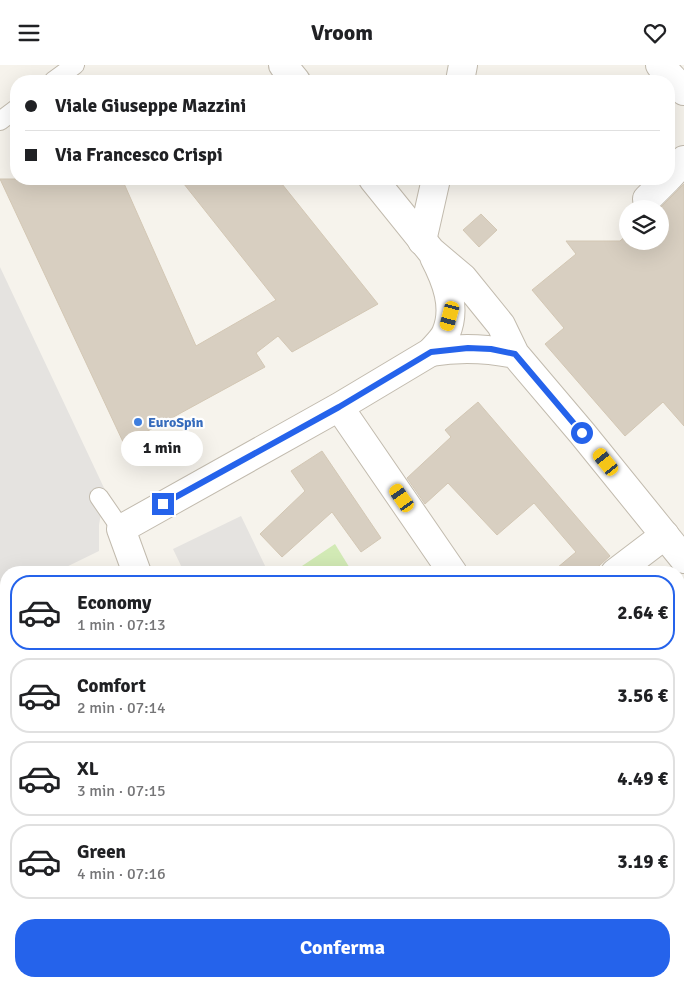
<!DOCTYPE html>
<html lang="it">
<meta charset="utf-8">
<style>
body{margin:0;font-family:Signika,sans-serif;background:#f2f2f2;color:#202124;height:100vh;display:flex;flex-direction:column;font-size:19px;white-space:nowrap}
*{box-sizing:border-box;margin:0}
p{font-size:16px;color:#757577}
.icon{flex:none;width:28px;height:28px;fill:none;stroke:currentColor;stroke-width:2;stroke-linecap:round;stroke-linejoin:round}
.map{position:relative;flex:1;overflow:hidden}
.sheet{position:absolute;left:0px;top:501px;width:685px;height:421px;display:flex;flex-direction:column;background:#fff;border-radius:20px 20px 0 0;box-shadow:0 5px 20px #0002}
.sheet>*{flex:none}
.top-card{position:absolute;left:10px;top:10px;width:665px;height:110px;border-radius:20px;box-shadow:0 5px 20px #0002;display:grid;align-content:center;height:110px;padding:0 15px;background:#fff}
.controls{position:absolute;left:619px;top:135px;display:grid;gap:10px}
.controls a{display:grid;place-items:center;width:50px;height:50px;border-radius:50%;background:#fff;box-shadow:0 5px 20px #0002;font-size:25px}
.end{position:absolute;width:22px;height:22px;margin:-11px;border:6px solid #2563eb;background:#fff;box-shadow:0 0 0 2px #fff}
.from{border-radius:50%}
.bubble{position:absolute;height:35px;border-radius:18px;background:#fff;box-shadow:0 5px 20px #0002;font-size:16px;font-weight:800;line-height:35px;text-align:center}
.car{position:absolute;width:15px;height:30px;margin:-15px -8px;border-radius:6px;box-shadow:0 0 4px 1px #0007;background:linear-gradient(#f5c518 24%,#345 0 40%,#f5c518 0 76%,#345 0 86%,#f5c518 0)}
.top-card b{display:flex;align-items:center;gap:18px;height:48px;font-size:19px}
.top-card b+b{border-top:1px solid #e0e0e0}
.top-card i{width:12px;height:12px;background:#202124}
ul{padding:9px 0 0;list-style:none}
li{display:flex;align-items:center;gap:15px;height:75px;margin:0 10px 8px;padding:0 5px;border:2px solid #e0e0e0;border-radius:20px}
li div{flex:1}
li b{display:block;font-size:19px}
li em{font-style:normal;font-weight:800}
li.active{border-color:#2563eb}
li>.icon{width:45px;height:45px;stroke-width:1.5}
.button{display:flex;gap:10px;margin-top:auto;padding:10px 15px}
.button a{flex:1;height:58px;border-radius:20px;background:#2563eb;color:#fff;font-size:20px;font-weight:800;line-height:58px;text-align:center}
header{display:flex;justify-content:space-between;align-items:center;height:65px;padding:0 15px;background:#fff;font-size:22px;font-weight:800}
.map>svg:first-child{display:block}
.green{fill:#d2eab5}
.parking{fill:#e5e3e0}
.building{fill:#d8cfc1;stroke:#d3c7b4}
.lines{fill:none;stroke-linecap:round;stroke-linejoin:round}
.service-casing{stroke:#c2bbae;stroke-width:20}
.minor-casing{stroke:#c2bbae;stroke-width:30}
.tertiary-casing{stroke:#c2bbae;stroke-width:30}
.service{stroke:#fff;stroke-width:18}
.minor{stroke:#fff;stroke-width:28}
.tertiary{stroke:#fff;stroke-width:28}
.rail-casing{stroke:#9a9a9a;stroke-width:5.5}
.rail{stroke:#fff;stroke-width:4;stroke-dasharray:11;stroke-linecap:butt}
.route{stroke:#2563eb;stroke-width:6}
.shop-dot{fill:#3f7fe0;stroke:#fff;stroke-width:2}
.labels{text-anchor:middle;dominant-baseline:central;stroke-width:4.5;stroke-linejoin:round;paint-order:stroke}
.shop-label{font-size:14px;font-weight:bold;fill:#366cbe;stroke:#fff;text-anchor:start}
</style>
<header><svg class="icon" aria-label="menu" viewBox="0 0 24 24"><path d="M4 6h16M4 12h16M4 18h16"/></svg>Vroom<svg class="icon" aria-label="heart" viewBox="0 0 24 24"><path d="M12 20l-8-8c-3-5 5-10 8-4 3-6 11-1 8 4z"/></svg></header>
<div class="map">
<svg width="684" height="922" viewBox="0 0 684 922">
<rect width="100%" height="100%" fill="#f6f3ec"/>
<path class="green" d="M335,479l16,26 -5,2h-53z"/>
<path class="parking" d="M0,202l105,223 -6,35v26l-43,21 -50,1v22l-6,-13z
M241,451l27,56h-84l-11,-23z"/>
<path class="building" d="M0,114h122l74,167 80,-46 -96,-121h98l100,125 -86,48 -14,-16 -22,17 9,14 -141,77z
M684,119v242l-21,-24 -38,34 -80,-92 19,-16 -32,-38 44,-36 -10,-13h54l8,-7v7h32l-1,-32z
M481,149l16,16 -18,17 -16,-17z
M478,337l132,154 -19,17h-40l25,-21 -42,-49 -37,32 -49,-52 -23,21 -18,-26 44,-41 -6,-7z
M322,386l59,87 -20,14 -29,-40 -50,45 -22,-23 45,-43 -14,-20z"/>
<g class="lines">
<g class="service-casing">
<path id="service" d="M53,16l22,-16
M0,56l16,-12
M99,432l22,32"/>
</g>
<g class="minor-casing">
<path id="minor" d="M660,0l24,26
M460,16l3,-16
M669,112l15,-17
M647,134l20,-20
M422,176l14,-62
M339,342l114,166
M137,508l-16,-44 218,-122 92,-55
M615,508l50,-38"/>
</g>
<g class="tertiary-casing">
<path id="tertiary" d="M283,0l13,16
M373,114l58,72 32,27 38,47 14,29 67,79 102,126
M431,287c5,-6 12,-12 15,-19 11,-26 0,-53 -12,-76
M431,287c29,-5 55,-4 84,2
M679,693l5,-4
M303,916l1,6
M225,922l2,-6"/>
</g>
<use href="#service" class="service"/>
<use href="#minor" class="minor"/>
<use href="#tertiary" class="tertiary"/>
<g class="rail-casing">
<path id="rail" d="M0,754l6,16
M65,916l3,6"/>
</g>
<use href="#rail" class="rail"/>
</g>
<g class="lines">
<path class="route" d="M163,439l176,-97 92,-55 37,-4 23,1 24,5 67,79"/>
</g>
<circle class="shop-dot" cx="138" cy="357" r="5"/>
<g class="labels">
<g class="shop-label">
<text x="148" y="357">EuroSpin</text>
</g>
</g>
</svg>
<div class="controls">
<a><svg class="icon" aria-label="layers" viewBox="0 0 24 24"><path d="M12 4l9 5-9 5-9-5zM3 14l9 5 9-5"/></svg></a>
</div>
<i class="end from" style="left:582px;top:368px"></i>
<i class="end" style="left:163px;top:439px"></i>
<div class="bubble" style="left:121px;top:366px;width:82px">1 min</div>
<i class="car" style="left:450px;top:251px;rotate:195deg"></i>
<i class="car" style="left:606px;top:397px;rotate:321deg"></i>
<i class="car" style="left:402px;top:433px;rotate:325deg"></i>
<div class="top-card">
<b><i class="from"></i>Viale Giuseppe Mazzini</b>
<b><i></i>Via Francesco Crispi</b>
</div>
<section class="sheet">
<ul>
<li class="active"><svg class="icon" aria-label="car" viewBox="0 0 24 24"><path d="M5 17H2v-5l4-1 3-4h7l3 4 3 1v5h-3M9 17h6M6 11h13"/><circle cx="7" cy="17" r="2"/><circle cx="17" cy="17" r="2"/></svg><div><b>Economy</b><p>1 min · 07:13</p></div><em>2.64 €</em></li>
<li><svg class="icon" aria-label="car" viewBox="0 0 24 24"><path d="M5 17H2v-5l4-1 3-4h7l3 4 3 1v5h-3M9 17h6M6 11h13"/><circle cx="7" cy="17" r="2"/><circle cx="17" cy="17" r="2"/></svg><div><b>Comfort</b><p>2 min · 07:14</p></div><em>3.56 €</em></li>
<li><svg class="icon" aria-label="car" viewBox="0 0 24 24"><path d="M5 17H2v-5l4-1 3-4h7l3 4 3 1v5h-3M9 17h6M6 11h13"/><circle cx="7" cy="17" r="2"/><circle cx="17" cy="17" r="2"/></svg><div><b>XL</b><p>3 min · 07:15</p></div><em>4.49 €</em></li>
<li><svg class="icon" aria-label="car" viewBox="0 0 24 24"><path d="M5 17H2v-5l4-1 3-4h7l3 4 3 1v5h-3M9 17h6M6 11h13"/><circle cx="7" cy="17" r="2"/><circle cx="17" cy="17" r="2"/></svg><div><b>Green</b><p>4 min · 07:16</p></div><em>3.19 €</em></li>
</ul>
<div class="button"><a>Conferma</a></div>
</section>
</div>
